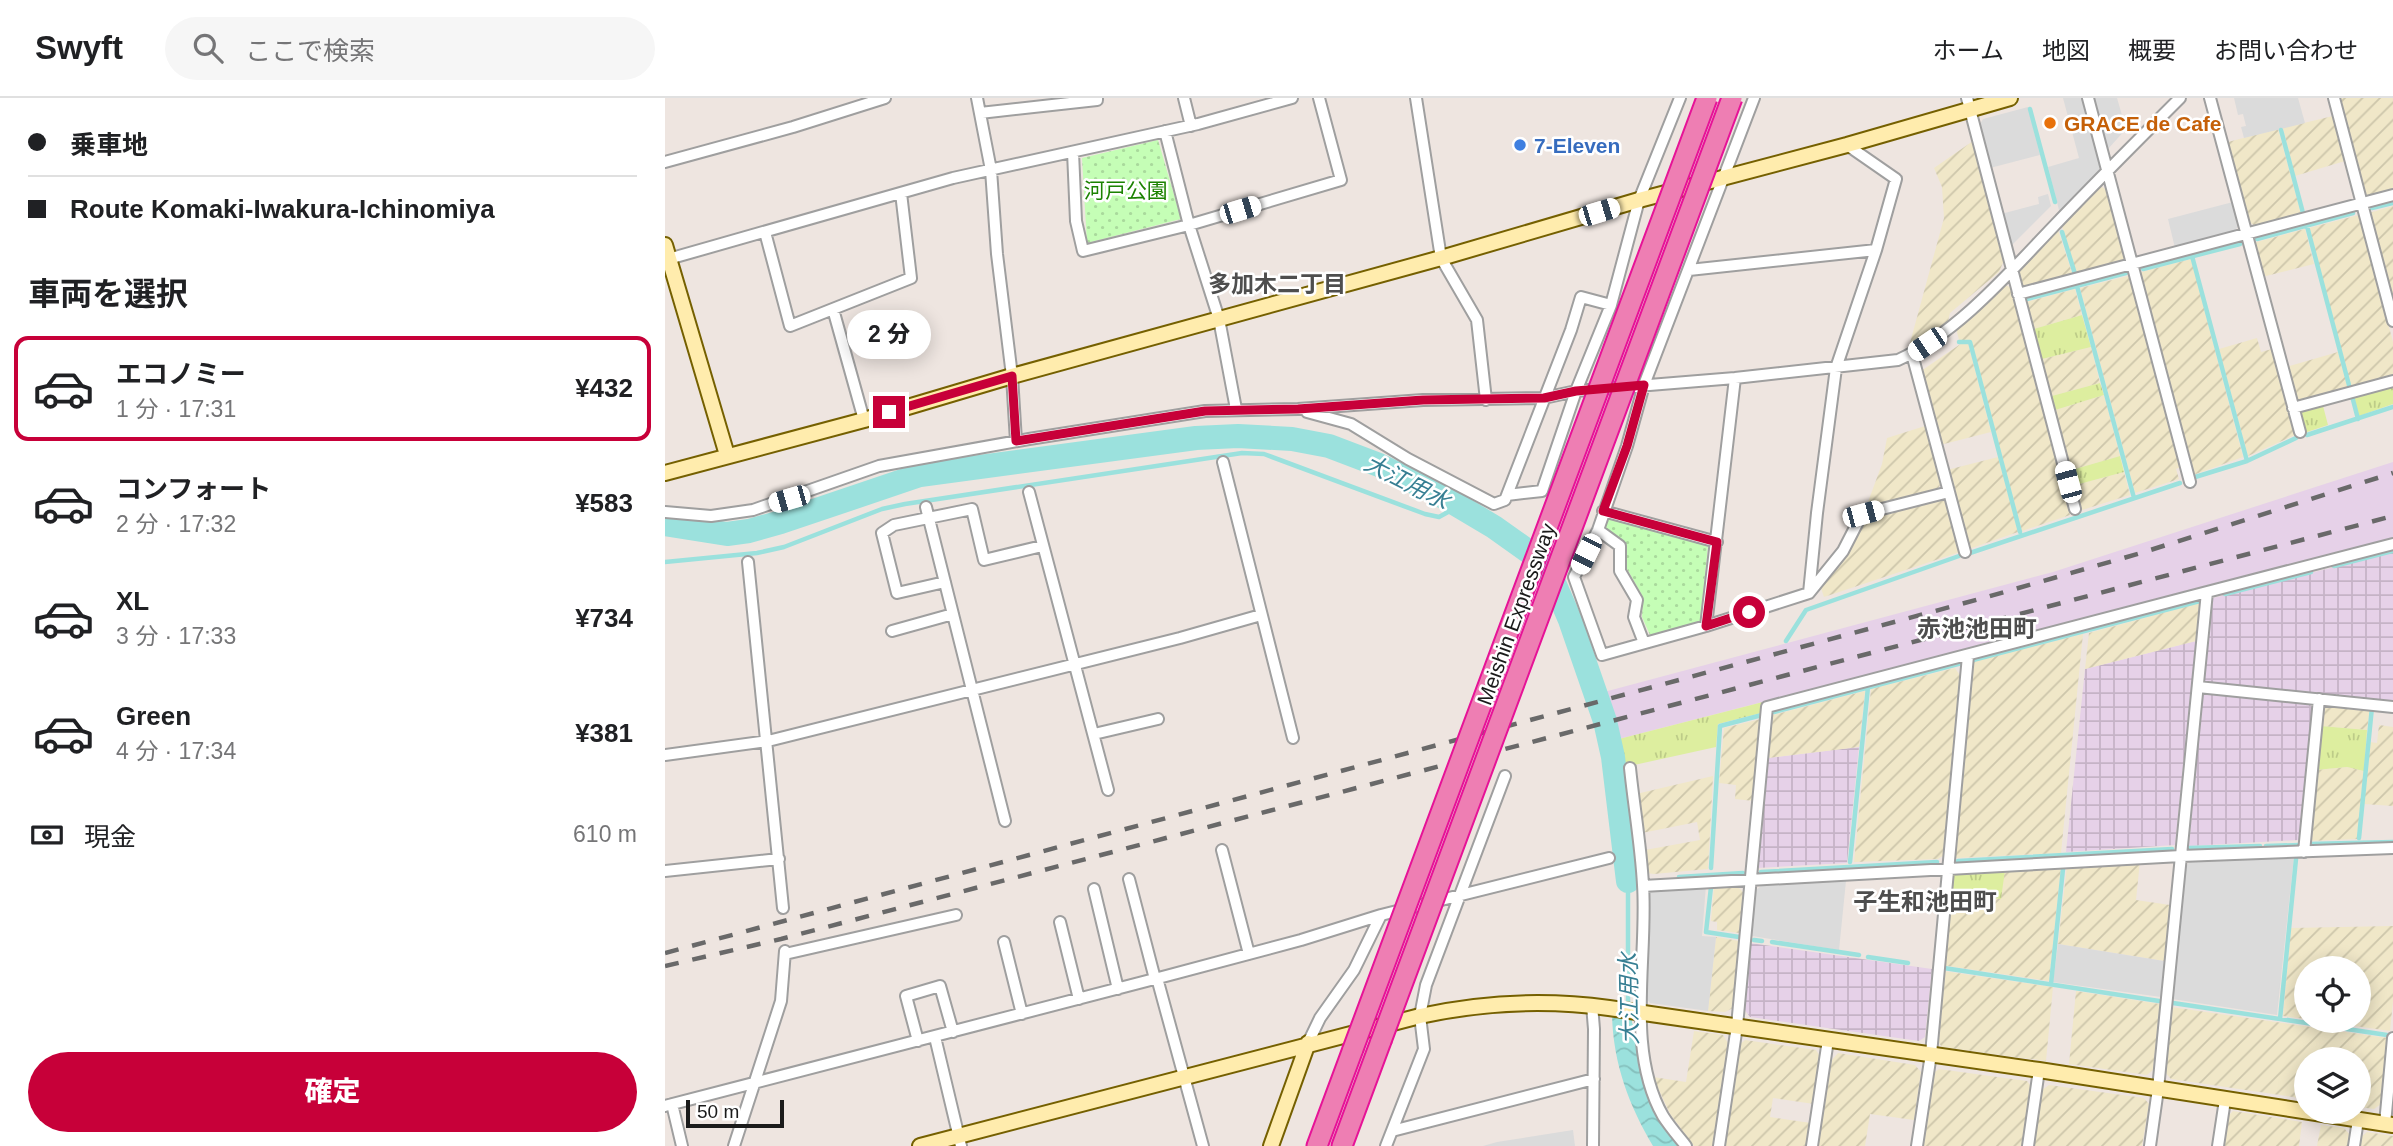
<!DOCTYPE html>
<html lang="ja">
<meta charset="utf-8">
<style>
body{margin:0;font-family:Helvetica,"Noto Sans JP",sans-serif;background:#f6f6f6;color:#202124;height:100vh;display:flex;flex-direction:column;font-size:26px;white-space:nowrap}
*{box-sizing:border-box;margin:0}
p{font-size:23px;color:#757577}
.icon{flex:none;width:38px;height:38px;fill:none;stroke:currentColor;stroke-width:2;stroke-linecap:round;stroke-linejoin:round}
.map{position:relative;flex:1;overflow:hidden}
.drawer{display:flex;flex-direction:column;background:#fff;width:665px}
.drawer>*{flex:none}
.hud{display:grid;align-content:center;height:154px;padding:0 28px;background:#fff}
.controls{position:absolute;left:1629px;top:858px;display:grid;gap:14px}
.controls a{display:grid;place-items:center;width:77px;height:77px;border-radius:50%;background:#fff;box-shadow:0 4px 18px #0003;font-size:35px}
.scale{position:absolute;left:21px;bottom:18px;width:98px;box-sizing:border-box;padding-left:7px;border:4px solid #1b1b1b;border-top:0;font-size:19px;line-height:24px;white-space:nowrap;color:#1b1b1b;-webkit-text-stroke:5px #fff;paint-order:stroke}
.end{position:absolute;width:32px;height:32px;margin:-16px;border:9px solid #c70039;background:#fff;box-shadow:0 0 0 4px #fff}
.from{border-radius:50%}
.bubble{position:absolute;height:49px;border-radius:24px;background:#fff;box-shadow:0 4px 18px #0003;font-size:23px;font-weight:800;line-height:49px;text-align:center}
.car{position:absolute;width:21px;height:42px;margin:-21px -10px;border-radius:9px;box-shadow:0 0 5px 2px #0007;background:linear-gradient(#fff 24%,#345 0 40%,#fff 0 76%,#345 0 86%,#fff 0)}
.hud b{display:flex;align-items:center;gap:24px;height:66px;font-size:26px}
.hud b+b{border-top:2px solid #e0e0e0}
.hud i{width:18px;height:18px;background:#202124}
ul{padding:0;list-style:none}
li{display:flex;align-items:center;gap:21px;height:105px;margin:0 14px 10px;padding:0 14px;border:4px solid transparent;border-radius:14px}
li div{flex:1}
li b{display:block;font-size:26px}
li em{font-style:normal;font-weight:800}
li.on{border-color:#c70039}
li>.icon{width:63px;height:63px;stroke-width:1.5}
h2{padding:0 28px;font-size:32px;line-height:84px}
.pay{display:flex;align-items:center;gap:18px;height:77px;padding:0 28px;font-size:26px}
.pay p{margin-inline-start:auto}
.primary-button{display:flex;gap:14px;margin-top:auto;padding:14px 28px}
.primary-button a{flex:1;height:80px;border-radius:42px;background:#c70039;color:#fff;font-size:28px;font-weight:800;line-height:80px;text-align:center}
header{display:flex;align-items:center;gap:42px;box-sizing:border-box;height:98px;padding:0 35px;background:#fff;border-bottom:2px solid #e0e0e0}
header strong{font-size:33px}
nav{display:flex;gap:38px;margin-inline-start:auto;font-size:24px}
.search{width:490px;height:63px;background:#f6f6f6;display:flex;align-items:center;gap:18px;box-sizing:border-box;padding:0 24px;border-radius:38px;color:#757577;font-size:26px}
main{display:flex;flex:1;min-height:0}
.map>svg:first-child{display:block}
.industrial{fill:url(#industrial-grid)}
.railway{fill:#e6d1e8}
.farmland{fill:url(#farmland-furrows)}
.grass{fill:url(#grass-tufts)}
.park{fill:url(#park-dots)}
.parking{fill:#dbdbdb}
.water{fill:url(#water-waves)}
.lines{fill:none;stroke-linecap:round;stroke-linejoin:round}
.stream{stroke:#9be1dd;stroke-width:4.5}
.river{stroke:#9be1dd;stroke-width:24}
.street-casing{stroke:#9f9f9f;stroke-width:14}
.secondary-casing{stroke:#756000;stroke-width:18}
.highway-casing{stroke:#e61397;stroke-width:23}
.street{stroke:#fff;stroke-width:10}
.secondary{stroke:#ffecad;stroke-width:14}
.highway{stroke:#ee7eb3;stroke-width:19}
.rail{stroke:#696969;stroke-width:4.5;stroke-dasharray:14 14;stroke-linecap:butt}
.highway-bridge-casing{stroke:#e61397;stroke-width:23;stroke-linecap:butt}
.highway-bridge{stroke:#ee7eb3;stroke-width:19}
.route{stroke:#c70039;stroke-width:9}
.food-dot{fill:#e8710a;stroke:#fff;stroke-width:2.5}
.shop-dot{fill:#3f7fe0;stroke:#fff;stroke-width:2.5}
.labels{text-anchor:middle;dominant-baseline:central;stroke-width:5;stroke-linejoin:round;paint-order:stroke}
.food-label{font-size:21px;font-weight:bold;fill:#c56008;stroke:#fff;text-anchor:start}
.shop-label{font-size:21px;font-weight:bold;fill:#366cbe;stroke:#fff;text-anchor:start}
.park-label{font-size:21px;fill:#1b8201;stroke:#fff}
.street-label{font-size:21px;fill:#1b1b1b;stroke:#fff}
.neighbourhood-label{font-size:23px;font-weight:bold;fill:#4e4e4e;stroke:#fff}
.water-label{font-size:23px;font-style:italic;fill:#377f93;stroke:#fff}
.quarter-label{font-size:24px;font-weight:bold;fill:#4e4e4e;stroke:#fff}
</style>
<header>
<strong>Swyft</strong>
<div class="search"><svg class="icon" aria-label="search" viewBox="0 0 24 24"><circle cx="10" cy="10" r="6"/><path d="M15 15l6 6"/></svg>ここで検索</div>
<nav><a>ホーム</a><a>地図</a><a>概要</a><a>お問い合わせ</a></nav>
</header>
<main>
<section class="drawer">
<div class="hud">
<b><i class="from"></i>乗車地</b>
<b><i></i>Route Komaki-Iwakura-Ichinomiya</b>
</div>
<h2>車両を選択</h2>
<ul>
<li class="on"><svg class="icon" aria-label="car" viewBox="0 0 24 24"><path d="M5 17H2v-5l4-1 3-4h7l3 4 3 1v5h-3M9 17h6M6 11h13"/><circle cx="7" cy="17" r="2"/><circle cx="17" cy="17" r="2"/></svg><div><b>エコノミー</b><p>1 分 · 17:31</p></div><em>¥432</em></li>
<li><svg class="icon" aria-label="car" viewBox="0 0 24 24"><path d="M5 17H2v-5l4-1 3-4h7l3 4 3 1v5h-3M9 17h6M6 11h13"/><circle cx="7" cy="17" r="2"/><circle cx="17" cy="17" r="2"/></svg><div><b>コンフォート</b><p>2 分 · 17:32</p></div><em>¥583</em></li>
<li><svg class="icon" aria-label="car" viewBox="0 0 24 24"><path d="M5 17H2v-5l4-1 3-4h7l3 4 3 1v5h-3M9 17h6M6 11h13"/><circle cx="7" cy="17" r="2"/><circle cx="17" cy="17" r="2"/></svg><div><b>XL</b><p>3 分 · 17:33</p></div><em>¥734</em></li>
<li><svg class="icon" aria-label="car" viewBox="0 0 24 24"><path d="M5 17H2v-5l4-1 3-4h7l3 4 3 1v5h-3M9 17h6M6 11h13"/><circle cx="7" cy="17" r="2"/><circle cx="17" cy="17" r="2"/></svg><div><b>Green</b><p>4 分 · 17:34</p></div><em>¥381</em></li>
</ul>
<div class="pay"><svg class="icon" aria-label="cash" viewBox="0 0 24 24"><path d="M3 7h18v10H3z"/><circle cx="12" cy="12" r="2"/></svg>現金<p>610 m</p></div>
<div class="primary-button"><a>確定</a></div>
</section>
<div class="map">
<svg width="1728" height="1048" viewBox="0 0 1728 1048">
<defs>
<pattern id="industrial-grid" width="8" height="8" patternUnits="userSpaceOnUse" patternTransform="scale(1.75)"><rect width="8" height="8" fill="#e6d1e8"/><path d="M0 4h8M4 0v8" fill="none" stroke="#c5b3c6"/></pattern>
<pattern id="farmland-furrows" width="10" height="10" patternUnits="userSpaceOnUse" patternTransform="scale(1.75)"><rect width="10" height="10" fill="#f0e7c8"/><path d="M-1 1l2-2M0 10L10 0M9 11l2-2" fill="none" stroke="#cdc6ab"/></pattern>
<pattern id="grass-tufts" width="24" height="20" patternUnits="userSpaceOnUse" patternTransform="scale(1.75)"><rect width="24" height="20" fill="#ddee9f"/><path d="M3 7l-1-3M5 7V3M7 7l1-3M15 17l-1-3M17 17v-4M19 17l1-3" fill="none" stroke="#bdcc88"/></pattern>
<pattern id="park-dots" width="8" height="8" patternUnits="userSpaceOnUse" patternTransform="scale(1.75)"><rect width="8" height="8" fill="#c5feb6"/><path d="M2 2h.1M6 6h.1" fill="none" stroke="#a9d99c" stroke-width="1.8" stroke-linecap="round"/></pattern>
<pattern id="water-waves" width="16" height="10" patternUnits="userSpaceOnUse" patternTransform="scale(1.75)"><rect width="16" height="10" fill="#9be1dd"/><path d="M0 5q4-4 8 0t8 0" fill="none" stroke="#85c0bd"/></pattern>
</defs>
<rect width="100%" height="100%" fill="#eee5e0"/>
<path class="industrial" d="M1728,454v151l-186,-19 -3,-3 9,-83z
M1531,543l-21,204 -109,7 19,-183z
M1538,593l103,10 6,6 -13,133 -110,6z
M1194,649l-12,116 -90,5 11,-110z
M1085,845l182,26 -7,68 -6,4 -169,-24 -6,-8z"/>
<path class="railway" d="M1728,364v78l-774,199 -15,-47 449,-120z"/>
<path class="farmland" d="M1674,0h54v92l-23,6 -7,-3z
M1668,18l12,45 -50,15 -12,-48z
M1613,31l23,85 -46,12 -7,-5 -20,-79z
M1308,43l31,119 -5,12 -49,41 -2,8 -37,27 -1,-5 34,-125 -2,-31 -8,-19z
M1436,88l8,6 16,65 -1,5 -48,13 -14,-49z
M1728,108v96l-24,-89z
M1694,117l34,127v35l-41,12 -43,-161z
M1640,131l9,35 -52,13 -9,-34z
M1393,132l15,46 -44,11 -5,-1 -7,-7v-9z
M1526,161l52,198 -50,18 -55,-202z
M1467,177l51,191 -7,3 3,10 -44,14 -55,-205z
M1339,186l9,5 57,226 -48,16 -51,-191h-12l-3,-12z
M1410,191l7,26 -52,15 -7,-27z
M1592,240l4,14 11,-3 23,86 -47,21 -29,-107z
M1297,245h6l23,89 -51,13 -19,-74z
M1426,249l9,36 -52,14 -10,-37z
M1673,254l10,37 -52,15 -10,-37z
M1439,297l16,61 -52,15 -16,-60z
M1260,328l16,57 -2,4 -4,5 -59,15 -8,-5 14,-38 5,-26z
M1333,359l20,75 -49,17 -22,-79z
M1459,374l6,23 -51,16 -7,-25z
M1273,401h5l3,4 14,49 -136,45 -4,-12 27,-31 16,-29 8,-7z
M1535,505l-4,38 -111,28 4,-36z
M1418,536l-22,219 -105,5 -4,-4 21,-192z
M1290,570l6,9 -17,178 -6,4 -84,3 17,-173z
M1200,593l-6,56 -91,11 5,-43z
M1662,604l43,4 -3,24 -46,-4 2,-19z
M1096,621l-7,82 -19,-2 1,-14 -17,-2 5,-55z
M1714,627l14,2v79l-29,-2 6,-62 7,1z
M1682,669l17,4 -7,68 -48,2 7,-71z
M1048,678l-5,93 -54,5 -7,-1 -2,-23 55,-10 -3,-18 -55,11 -6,-39z
M1475,763l-4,39 34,5 -6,56 -106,-17 9,-78z
M1396,769l-12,114 -108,-16 8,-73 56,-22z
M1072,788l6,6 -4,41 -22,-3v-8l-6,-1 3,-34z
M1728,828v75l-3,30 -77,-11h46v-52h-52l-1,51 -23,-3 8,-88z
M1051,839l23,4 -6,67 -8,4 -17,-1z
M1278,873l110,16 -7,74 -104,-14 -6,-8z
M1411,893l84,13 -7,66 -6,5 -78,-11z
M1506,909l217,31 -7,66 -7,5 -15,-2v-48h-52l-1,40 -135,-20 -7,-8z
M1029,933l29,4 5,8 -15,103h-19l-24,-32 -17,-37 33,5z
M1080,942l71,10 5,8 -7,46 -41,-6 -3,19 41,6 -3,23h-84l15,-101z
M1173,955l77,12 6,7 -7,48 -44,-6 -5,32h-47l14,-86z
M1274,971l88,12 5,7 -9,58h-102l11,-72z
M1384,987l95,13 5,6 -7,42h-108l8,-56z
M1568,1013l69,11 -3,24h-76l4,-29z
M1656,1027l23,3 6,7 -1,11h-32z
M1702,1034l26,4v10h-35l2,-8z"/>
<path class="grass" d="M1417,217l9,32 -53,13 -8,-30z
M1728,284v22l-34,12 -6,-22z
M1435,285l4,12 -52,16 -4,-14z
M1657,304l6,23 -24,8 -7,-24z
M1455,358l4,16 -52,14 -4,-15z
M1098,604l-2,11 -43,11 -2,23 -91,20 -6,-28z
M1656,628l46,4 -3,41 -17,-4 -31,3z
M1340,772l-4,29 -52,-7 4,-18 4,-2z"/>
<path class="park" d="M493,42l23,79 -94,24 -5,-85z
M942,420l101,28 -8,75 -50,14 -8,-18 1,-20 -17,-30 -2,-25 -19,-15z"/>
<path class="parking" d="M1398,0h19l18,64 -1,12 -39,40 -12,-47 31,-9z
M1428,0h24l9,31 -18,20z
M1569,0h64l7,25 -61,15 -3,-11 5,-1 -3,-12 -5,1z
M1363,9l12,48 -50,13 -11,-42 4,-7z
M1383,96l3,12 -41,41 -9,-33 38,-10 -1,-7z
M1568,104l6,23 -5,7 -59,16 -7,-29z
M1629,758l-17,159 -105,-16 12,-130 6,-8z
M1181,783l-7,69 -87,-14 4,-46 6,-5z
M1041,787l-4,51 14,1 -8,74 -58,-8 -3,-4 -2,-12 2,-96 5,-3z
M1393,846l106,17 -3,36 -108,-15z
M908,1032l2,16h-92l14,-4z"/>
<path class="water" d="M947,907l20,3v15c9,11 5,30 8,43 6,28 19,59 38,80h-25c-26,-44 -42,-89 -41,-141z"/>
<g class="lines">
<path class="stream" d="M1365,11l25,93
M1616,32l22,83
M1707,110l21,-5
M1642,128l43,163
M1397,134l13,42
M1592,141l96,-26
M1527,158l55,205
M1478,171l97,-25
M1412,188l57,212
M1362,201l99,-26
M1294,244h11l50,190
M1687,298l6,23
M1642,337l86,-28
M1527,380l55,-17 49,-23
M1305,455l210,-70
M0,464l92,-9 27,-6 98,-38 23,-5 337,-51 22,1 161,60 14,3 20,-11
M1669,468l59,-15
M1560,496l86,-22
M1121,543l20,-31 153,-54
M1308,562l227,-59
M1109,614l188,-49
M1694,740l13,-131
M1644,746l84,-2
M1601,748l33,-1
M1524,750l71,-2
M1293,763l214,-12
M1185,764l18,-175
M1046,770l9,-142 42,-11
M1096,774l176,-10
M1014,779l64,-4
M963,783v128
M1046,789l-5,45 33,5
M1089,842l8,1
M1107,844l87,13
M1203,859l40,6
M1279,870l215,33
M1386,886l12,-115
M1508,905l214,32
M1615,921l16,-160"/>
<path class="river" d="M0,426l62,10 22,-3 32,-9 139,-47 276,-37 42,-2 54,3 37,7 50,19 63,31 52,31 52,37 24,56 35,101 8,36 15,124"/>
<g class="street-casing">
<path id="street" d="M312,0l14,72 6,84 15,122 4,65
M519,0l7,28
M751,0l25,160 36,62 9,80
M1089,0l-110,287 -17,61 -29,84 -24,47 28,78 104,-29 103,-33 34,-42 19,-37 87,-22 -37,-138
M1302,0l108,411
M1423,0l102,384
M1545,0l90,334
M1669,0l59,223
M315,15l117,-13v-2
M500,33l24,94 30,94 17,90
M408,54l3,69 7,30 106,-26 152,-45 -22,-82
M0,64l128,-35 92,-29
M100,134l25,94 121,-48 -10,-85
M0,162l288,-82 245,-54 94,-26
M1024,172l187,-20
M1353,196l375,-99
M168,211l31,111
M1628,310l100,-27
M642,314l44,12 57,35 86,45 11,-4 2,-5 64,-165 10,-33 30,8
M558,364l70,276
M364,394l79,298
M1284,394l16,60
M842,397l35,-4 34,-100 35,-86 28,-105 41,-102
M261,409l79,314
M938,413l114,31
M0,414l46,4 42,-6 126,-44 150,-27 176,-28 93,-2 125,-9 121,-2 32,-7 159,-13 163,-18c59,-27 110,-86 154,-132 42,-44 85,-87 128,-130
M933,432l22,16v25l17,29 -3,17 10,26
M83,464l35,346
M280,484l-48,11 -15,-60 12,-8 78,-16 12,51 58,-14
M1144,495l8,-80 19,-145 40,-118 20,-71 -49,-34
M1041,528l29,-248
M227,533l61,-17
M1533,589l195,20
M429,636l64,-15
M0,657l103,-14 412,-103 81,-23
M965,670c4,39 11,78 13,117 5,73 -18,164 20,231 7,11 15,20 23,30
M557,752l27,104
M1639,754l15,-153
M0,773l114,-12
M464,781l26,100
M978,788l538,-30 212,-8
M429,791l24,100
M395,824l19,77
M339,844l18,72
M120,856l171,-39
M492,880l46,168
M927,907l2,24 -1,117
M270,939l26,109
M253,943l-12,-45 34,-10 13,46
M643,945l12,-25 34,-48 27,-55
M7,1006l10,42
M0,1008l501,-130 135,-36 80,-25 228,-57
M1720,1026l8,-86
M727,1033l202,-52
M69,1048l47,-145 4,-50
M721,1048l38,-97 -4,-33 6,-31 79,-209
M1054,1048l18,-120 30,-319 440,-115
M1147,1048l16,-106
M1252,1048l14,-92 37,-398
M1363,1048l11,-76
M1485,1048l8,-57 49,-497 186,-48
M1553,1048l7,-46
M1689,1048l4,-26"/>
</g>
<g class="secondary-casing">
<path id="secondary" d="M0,147l62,210
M0,375l199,-53 148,-44 429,-118 198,-58 208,-55 163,-47
M255,1048l500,-130c64,-14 125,-17 189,-8l430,62 354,55
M606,1048l37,-103"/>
</g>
<g class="highway-casing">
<path id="highway" d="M652,1048l36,-97
M677,1048l39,-105"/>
</g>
<use href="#street" class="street"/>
<use href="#secondary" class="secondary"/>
<use href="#highway" class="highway"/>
<path class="rail" d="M0,855l1322,-356 154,-44 252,-80
M0,868l116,-27 1612,-423"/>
<g class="highway-bridge-casing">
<path id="highway-bridge" d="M716,943l351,-943
M688,951l354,-951"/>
</g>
<use href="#highway-bridge" class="highway-bridge"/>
</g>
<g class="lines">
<path class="route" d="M224,314l123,-36 4,65 189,-30 93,-2 125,-9 121,-2 32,-7 68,-6 -17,61 -24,65 114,31 -11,84 43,-14"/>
</g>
<circle class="food-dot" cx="1385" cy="25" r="7"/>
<circle class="shop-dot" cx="855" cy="47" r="7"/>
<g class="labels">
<g class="food-label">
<text x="1399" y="25">GRACE de Cafe</text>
</g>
<g class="shop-label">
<text x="869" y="47">7-Eleven</text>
</g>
<g class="park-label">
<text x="461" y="92">河戸公園</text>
</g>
<g class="street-label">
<text transform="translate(851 516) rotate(-70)">Meishin Expressway</text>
</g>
<g class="neighbourhood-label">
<text x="612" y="186">多加木二丁目</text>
</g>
<g class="water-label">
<text transform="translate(742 384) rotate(27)">大江用水</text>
<text transform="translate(964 901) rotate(-91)">大江用水</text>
</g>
<g class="quarter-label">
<text x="1312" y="530">赤池池田町</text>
<text x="1260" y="803">子生和池田町</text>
</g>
</g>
</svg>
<div class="controls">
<a><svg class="icon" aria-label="locate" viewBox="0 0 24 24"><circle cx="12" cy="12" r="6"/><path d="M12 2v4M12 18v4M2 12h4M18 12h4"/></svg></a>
<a><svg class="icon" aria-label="layers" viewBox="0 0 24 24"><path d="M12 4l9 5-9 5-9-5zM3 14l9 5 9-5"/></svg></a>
</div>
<div class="scale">50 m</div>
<i class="end from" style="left:1084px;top:514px"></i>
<i class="end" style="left:224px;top:314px"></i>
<div class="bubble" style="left:182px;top:212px;width:84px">2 分</div>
<i class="car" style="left:575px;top:112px;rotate:73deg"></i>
<i class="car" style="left:934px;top:114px;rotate:73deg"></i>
<i class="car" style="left:1262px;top:246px;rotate:236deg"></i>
<i class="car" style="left:1403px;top:384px;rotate:345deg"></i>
<i class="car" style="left:124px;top:401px;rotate:254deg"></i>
<i class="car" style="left:1198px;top:416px;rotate:75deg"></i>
<i class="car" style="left:921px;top:456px;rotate:206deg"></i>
</div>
</main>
